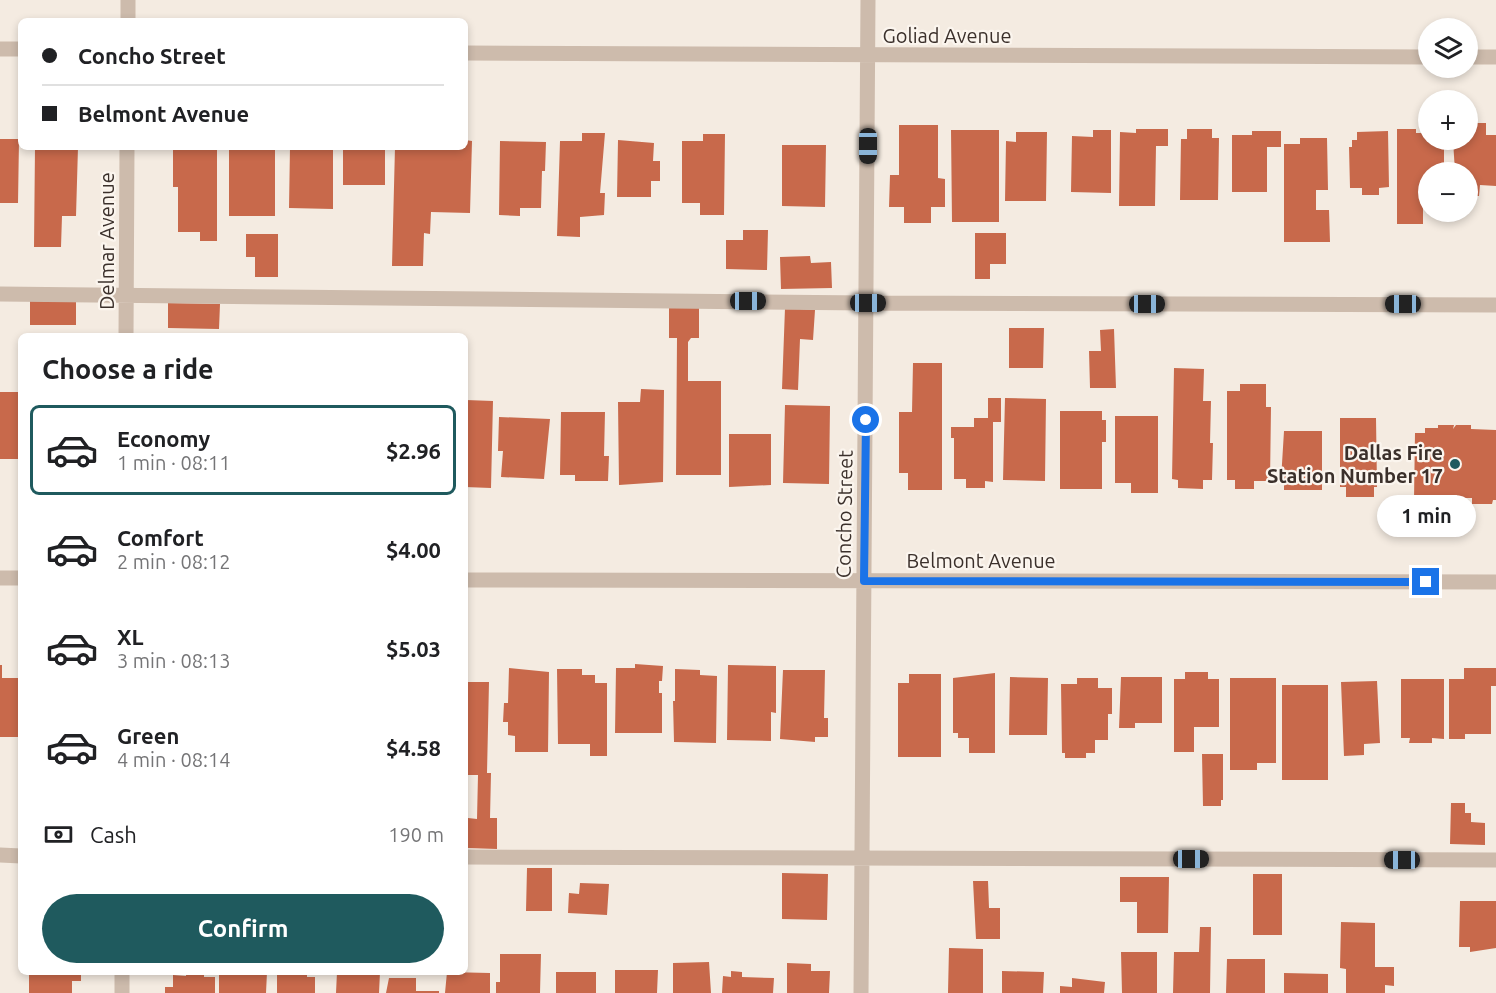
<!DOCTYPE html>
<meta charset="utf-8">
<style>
body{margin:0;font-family:Ubuntu,sans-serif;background:#f6f6f6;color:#202124;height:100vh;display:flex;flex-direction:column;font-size:22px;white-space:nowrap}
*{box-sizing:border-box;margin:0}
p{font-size:20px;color:#757577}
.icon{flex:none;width:33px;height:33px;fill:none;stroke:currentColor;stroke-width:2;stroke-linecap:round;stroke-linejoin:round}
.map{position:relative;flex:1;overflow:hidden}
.panel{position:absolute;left:18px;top:333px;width:450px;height:642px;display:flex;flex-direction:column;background:#fff;border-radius:9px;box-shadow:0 3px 9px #0003}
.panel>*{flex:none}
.hud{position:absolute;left:18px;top:18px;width:450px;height:132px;border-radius:9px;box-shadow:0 3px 9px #0003;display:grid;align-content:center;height:132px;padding:0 24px;background:#fff}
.fabs{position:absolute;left:1418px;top:18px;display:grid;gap:12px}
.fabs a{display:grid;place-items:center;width:60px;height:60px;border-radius:50%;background:#fff;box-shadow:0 3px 9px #0003;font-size:30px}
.end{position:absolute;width:27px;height:27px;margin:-14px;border:8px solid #1a73e8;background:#fff;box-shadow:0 0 0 3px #fff}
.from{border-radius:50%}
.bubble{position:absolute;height:42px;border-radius:21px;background:#fff;box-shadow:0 3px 9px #0003;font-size:20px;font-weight:700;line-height:42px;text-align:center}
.car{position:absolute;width:18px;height:36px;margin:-18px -9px;border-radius:8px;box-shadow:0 0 4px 2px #0007;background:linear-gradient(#222 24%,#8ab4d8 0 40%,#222 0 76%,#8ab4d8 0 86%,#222 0)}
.hud b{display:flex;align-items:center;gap:21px;height:57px;font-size:22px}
.hud b+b{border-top:2px solid #e0e0e0}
.hud i{width:15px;height:15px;background:#202124}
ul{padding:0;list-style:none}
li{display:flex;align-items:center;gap:18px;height:90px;margin:0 12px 9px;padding:0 12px;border:3px solid transparent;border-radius:9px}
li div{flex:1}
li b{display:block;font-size:22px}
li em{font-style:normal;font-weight:700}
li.current{border-color:#1f5a5e}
li>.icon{width:54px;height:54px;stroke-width:1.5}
h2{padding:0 24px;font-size:27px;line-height:72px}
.pay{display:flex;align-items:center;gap:15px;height:66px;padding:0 24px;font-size:22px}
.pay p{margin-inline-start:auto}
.button{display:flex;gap:12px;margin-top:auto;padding:12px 24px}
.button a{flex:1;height:69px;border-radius:36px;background:#1f5a5e;color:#fff;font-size:24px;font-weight:700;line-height:69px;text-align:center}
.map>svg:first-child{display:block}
.building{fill:#c8694b}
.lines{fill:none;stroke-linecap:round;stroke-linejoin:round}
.minor{stroke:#cdbbac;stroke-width:15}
.route{stroke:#1a73e8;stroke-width:8}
.poi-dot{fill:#1f5a5e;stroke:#fbf5ee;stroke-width:2}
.labels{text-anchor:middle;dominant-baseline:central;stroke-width:4.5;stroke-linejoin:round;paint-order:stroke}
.street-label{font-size:20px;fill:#3b302b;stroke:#fbf5ee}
.poi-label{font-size:20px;font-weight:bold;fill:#3b302b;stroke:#fbf5ee;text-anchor:end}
</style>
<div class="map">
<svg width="1496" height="993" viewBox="0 0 1496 993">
<rect width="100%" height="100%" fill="#f4ebe1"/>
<path class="building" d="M1467,123h19v12h10v51l-16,-1 -1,11h-12v-24h-12l-2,-32h14z
M899,125h39v53l7,1v28h-14v16h-27v-16h-15l1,-32h9z
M1136,129h32v17h-12l-1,60h-36l1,-74 16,1z
M1187,129h25v9h7l-1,62h-38l1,-61h6z
M1397,129h19v4h10l2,7h16v32h-16v14h-5v38h-26z
M951,130h48v92h-47z
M1093,130h18v63l-40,-1 1,-56 21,1z
M1252,131h29v16h-14v45h-35v-57h20z
M1388,131l1,56 -10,1v7h-17v-7h-12l-1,-41h3v-7h5v-8z
M1016,132h31l-1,69h-41l1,-60 10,1z
M582,133h23l-5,60h5l-1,22 -24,2v20l-23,-1 3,-95h22z
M703,134h22l-1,81h-24v-12h-18v-62h21z
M1300,138h27l1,52h-12v20h13l1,32h-46v-98h16z
M0,139h19l-1,64h-18z
M465,140l7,1 -2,72 -39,-1 -1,22 -6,-1 -1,33h-31l3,-119h70z
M618,140l36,3 -1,18h7v20h-9v16h-34z
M500,141l46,1 -1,29h-3l-1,37h-21v8l-21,-1z
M782,145h44l-1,62 -43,-1z
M35,147h43l-2,69h-14l-1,31h-27z
M173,147h44v94h-17v-9h-22v-45h-5z
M229,147h46v69h-46z
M290,147h43v62l-44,-1z
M343,147h42v38h-42z
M743,230h25l-1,40 -41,-1v-29h17z
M975,233h31v31h-16v15h-15z
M246,234h32v43h-23v-20h-9z
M810,256l1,7 20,-1 1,26 -51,1 -1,-32z
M30,301l46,1v23h-46z
M168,303l52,1 -1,25 -51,-1z
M669,307h30v31h-8l-3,4v39h33v94h-45l1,-137h-8z
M785,308l30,2 -2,30 -13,-1 -2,51 -16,-1z
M1009,328h35l-1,40h-34z
M1114,329l2,59h-26l-1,-37h12l-1,-21z
M913,363h29v127h-34v-17h-9v-61h13z
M1174,368l30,1 -1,32h8l-1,42h3l-1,37h-9v9l-25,-1v-8l-6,-1z
M1240,384h26v23h5l-1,74h-16v8h-19v-9h-8v-89h13z
M641,389l23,1 -1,92 -44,3 -1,-83h22z
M0,392h19l-1,67h-18z
M988,398h13v24h-8v60l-8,-1v7h-19v-9h-12v-41h-3v-11h23v-9h14z
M1005,398l41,1 -1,82 -42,-1z
M466,400l27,1 -2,87 -26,-1z
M785,405l45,1 -1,78 -46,-1z
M1060,411h42v9h4v22h-4v47h-42z
M561,412h44l-1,44h5l-1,25h-33v-6h-15z
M1115,416h43v77h-27v-10h-16z
M499,417l51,2 -6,60 -43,-2 2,-26h-5z
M1340,418h36l1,69h-3v10h-28v-10h-6z
M1438,425h16l-1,4 3,-4h15v4l25,1v70h-3l-1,4h-20v-6h-15v-3h-3v3h-15v-3h-6v8h-14v-3h-5l1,-67h10v-5h13z
M1284,431h38v59h-38v-10h-3z
M729,434h42v51l-42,2z
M635,664l28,2 -1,15h-3v12h3v40h-47l1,-65h19z
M0,665h2v13h19l-1,59h-20z
M728,665l48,1v47l-5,-1v29l-44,-1z
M509,668l40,4 -1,80h-33v-16l-7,-1v-13h-5l1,-19h4z
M1464,668h32v18h-5v48h-26v5h-16v-60h15z
M557,669h25v6h13v8h12v73h-17v-12h-32z
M675,669l25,1v5l17,1 -1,67 -42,-1 -1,-41h2z
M783,670h42l-1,48h4v19h-13v5l-35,-3z
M1185,672h23v7h11v48h-25v25h-20v-73h11z
M995,673v80h-26v-15h-11v-5h-5v-55z
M909,674h32v83h-43v-74h11z
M1010,677l38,1 -1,57h-38z
M1121,677h41v46h-27v5h-16z
M1077,678h21v10h14v26h-4v26h-13v13h-9v5h-21v-5h-3l-1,-69h16z
M1230,678h46v85h-19v7h-27z
M1401,679h43v60l-12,-1v5h-23l1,-5h-9z
M1377,681l3,62 -16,1v11l-20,1 -3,-74z
M465,682h24l-2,91h4l-1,45h7v31l-30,-1 1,-30 9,1 1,-44h-13z
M1282,685h46v95h-46z
M1202,754h21v46h-2v6h-18z
M1451,803h14v10h6v9l14,1v22l-35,-1z
M527,868h25v43h-26z
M782,873l46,1 -1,46 -45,-1z
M1253,874h29v61h-29z
M1120,877h49l-1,56h-31v-31h-17z
M973,881h15l1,27h11v31h-24z
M580,883l29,1 -2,31 -39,-2 1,-20 10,1z
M1460,901h36v47l-26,4v-5h-11z
M1341,922l34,1v44h19v19l-9,-1v8h-39v-24l-6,-1z
M1200,927h11l-1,66h-37l1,-41h25z
M949,948l34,1v44h-35z
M1121,952h36v41h-35z
M500,954h41l-1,39h-44v-11h4z
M1227,959h38v34h-39z
M709,962l2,31h-38v-30z
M787,963l24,1v7h19l-1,22h-42z
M615,970h43l-1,23h-42z
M731,971l11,1v5l32,1 -1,15h-51l1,-17 8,1z
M1002,971l42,1 -1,21h-41z
M29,972h52v9h-9v12h-43z
M186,972h18v5h11v16h-50v-6h8v-12l13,1z
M219,972h48l-1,21h-47z
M277,972h30v5h8v16h-38z
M337,972h43l-1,21h-43z
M447,972l43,1v20h-45z
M556,972h40v21h-40z
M1284,973l44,1v19h-44z
M389,978h27v13h23v2h-53z
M1072,978l33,4 -1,11h-44v-7l12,1z"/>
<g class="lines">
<path class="minor" d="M128,21v-21
M0,49h21
M465,53l963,4
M1467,57h29
M0,294l868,9 628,2
M126,336l1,-189
M0,578h21
M465,580l1031,2
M0,855l21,1
M465,857l1031,3
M122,993v-21
M861,993l7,-993"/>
</g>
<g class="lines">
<path class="route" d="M866,420l-2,161 562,1"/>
</g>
<circle class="poi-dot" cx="1455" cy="464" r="6"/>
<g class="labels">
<g class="street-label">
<text x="947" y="35">Goliad Avenue</text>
<text transform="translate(106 241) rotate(-90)">Delmar Avenue</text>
<text transform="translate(844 514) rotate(-89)">Concho Street</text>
<text x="981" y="560">Belmont Avenue</text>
</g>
<g class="poi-label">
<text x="1443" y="452">Dallas Fire<tspan x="1443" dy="23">Station Number 17</tspan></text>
</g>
</g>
</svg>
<div class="fabs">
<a><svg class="icon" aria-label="layers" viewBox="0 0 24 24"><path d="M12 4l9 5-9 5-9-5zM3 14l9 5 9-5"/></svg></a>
<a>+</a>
<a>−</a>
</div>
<i class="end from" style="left:866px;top:420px"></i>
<i class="end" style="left:1426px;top:582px"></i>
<div class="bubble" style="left:1377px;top:495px;width:99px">1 min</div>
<i class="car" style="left:868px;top:146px;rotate:180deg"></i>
<i class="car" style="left:748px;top:301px;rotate:90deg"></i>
<i class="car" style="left:868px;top:303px;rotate:90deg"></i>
<i class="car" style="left:1147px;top:304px;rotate:90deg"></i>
<i class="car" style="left:1403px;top:304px;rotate:270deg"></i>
<i class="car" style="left:1191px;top:859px;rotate:90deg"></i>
<i class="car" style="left:1402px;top:860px;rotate:270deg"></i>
<div class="hud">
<b><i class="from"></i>Concho Street</b>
<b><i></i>Belmont Avenue</b>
</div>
<section class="panel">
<h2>Choose a ride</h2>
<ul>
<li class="current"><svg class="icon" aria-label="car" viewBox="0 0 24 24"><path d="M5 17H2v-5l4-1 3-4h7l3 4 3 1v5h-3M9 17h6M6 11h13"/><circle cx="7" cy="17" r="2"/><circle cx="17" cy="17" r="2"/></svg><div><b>Economy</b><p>1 min · 08:11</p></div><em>$2.96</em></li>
<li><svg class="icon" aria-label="car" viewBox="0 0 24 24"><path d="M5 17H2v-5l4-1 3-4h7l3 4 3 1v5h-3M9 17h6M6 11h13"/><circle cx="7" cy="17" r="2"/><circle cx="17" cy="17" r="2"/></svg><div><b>Comfort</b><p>2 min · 08:12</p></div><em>$4.00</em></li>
<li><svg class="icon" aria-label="car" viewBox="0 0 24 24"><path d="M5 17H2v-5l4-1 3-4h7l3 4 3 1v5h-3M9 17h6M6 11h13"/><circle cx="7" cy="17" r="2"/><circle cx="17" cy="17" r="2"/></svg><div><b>XL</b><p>3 min · 08:13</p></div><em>$5.03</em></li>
<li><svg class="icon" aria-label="car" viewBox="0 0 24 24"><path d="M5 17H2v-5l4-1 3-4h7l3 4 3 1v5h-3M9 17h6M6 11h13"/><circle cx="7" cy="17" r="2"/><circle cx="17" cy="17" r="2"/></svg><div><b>Green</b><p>4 min · 08:14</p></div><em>$4.58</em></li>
</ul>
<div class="pay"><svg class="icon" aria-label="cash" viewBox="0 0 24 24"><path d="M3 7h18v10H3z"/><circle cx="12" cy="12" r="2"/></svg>Cash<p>190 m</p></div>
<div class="button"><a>Confirm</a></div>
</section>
</div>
